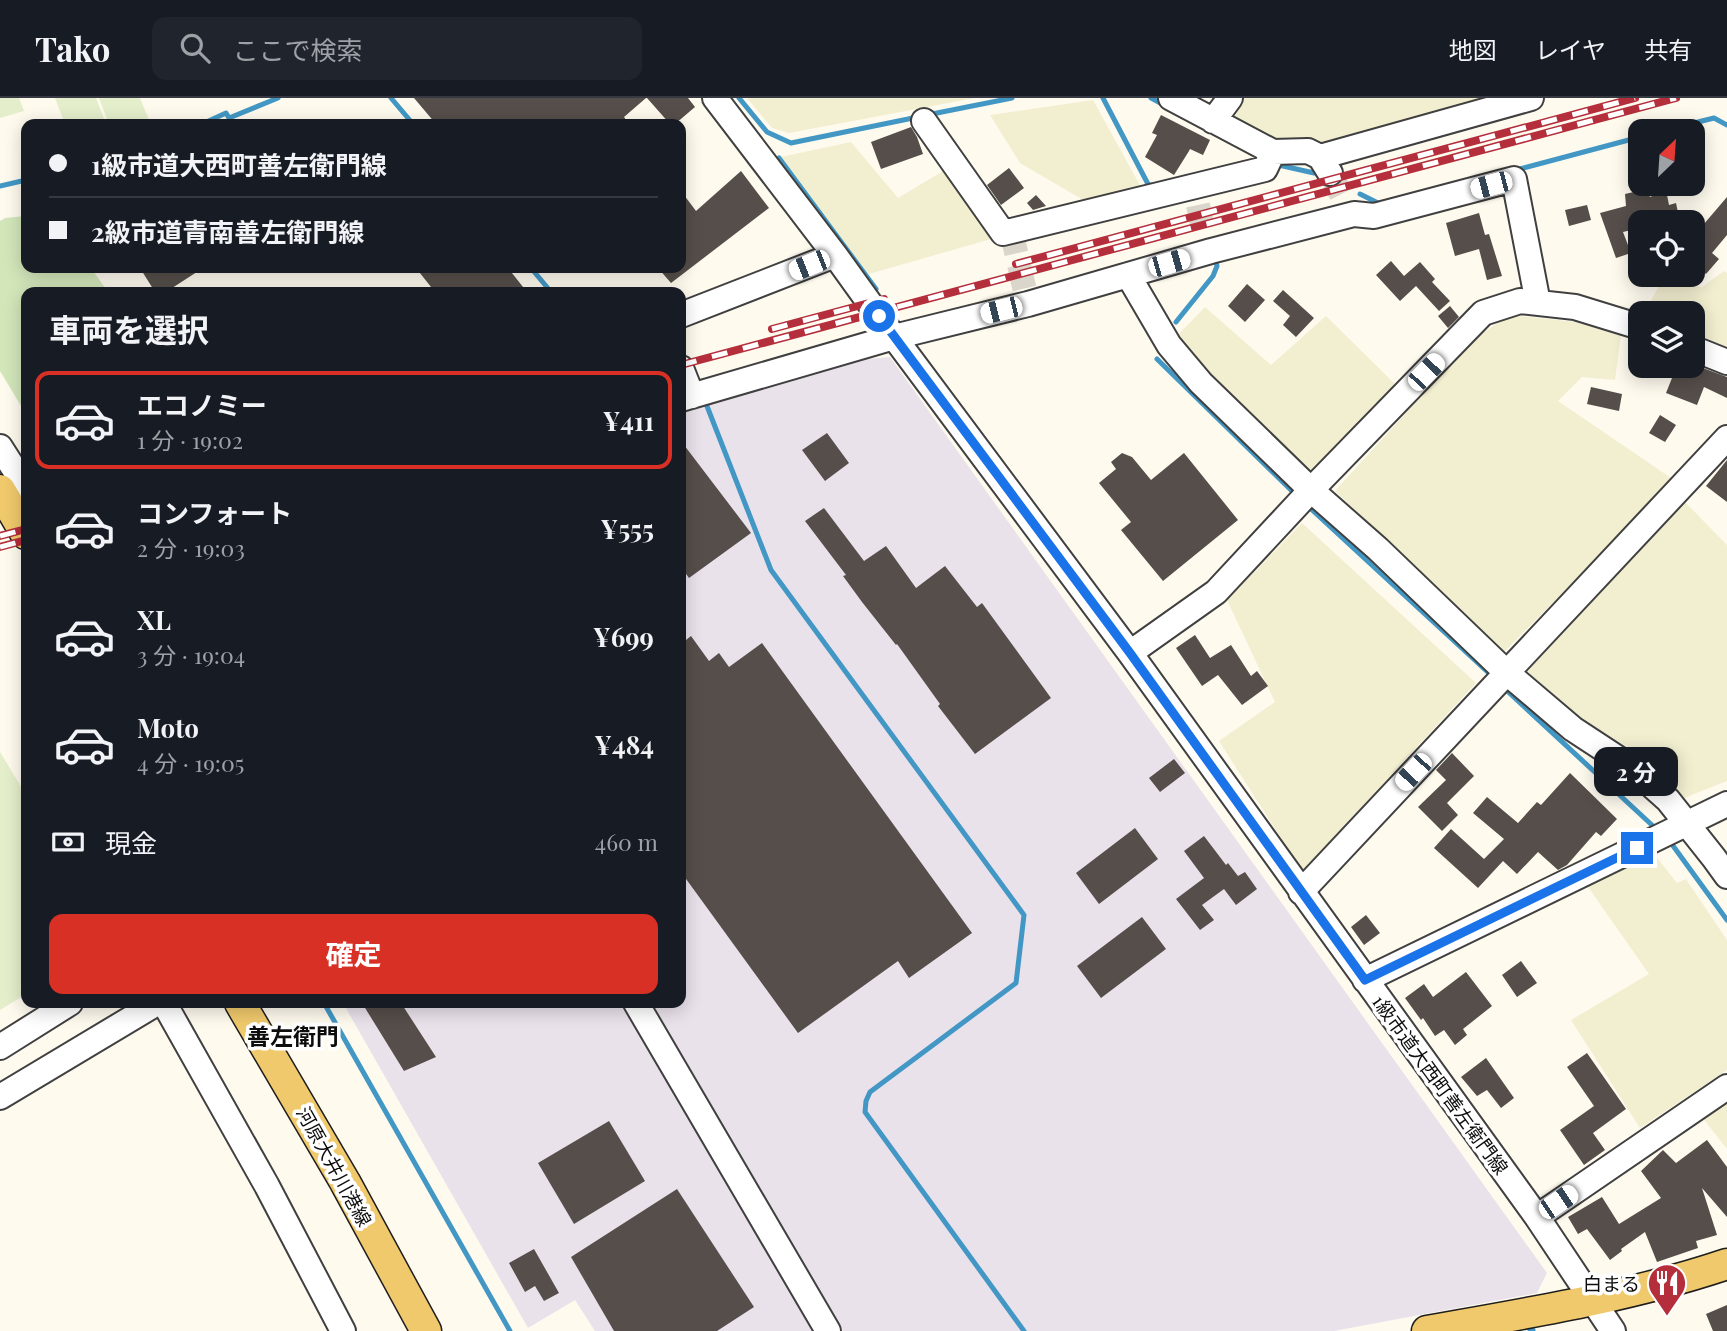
<!DOCTYPE html>
<html lang="ja">
<meta charset="utf-8">
<style>
body{margin:0;font-family:"Playfair Display","Noto Sans JP",serif;background:#20242c;color:#f1f3f6;height:100vh;display:flex;flex-direction:column;font-size:26px;white-space:nowrap}
*{box-sizing:border-box;margin:0}
p{font-size:23px;color:#9ea1a6}
.icon{flex:none;width:38px;height:38px;fill:none;stroke:currentColor;stroke-width:2;stroke-linecap:round;stroke-linejoin:round}
.map{position:relative;flex:1;overflow:hidden}
.details{position:absolute;left:21px;top:189px;width:665px;height:721px;display:flex;flex-direction:column;background:#171b24;border-radius:14px;box-shadow:0 4px 18px #0003}
.details>*{flex:none}
.guide{position:absolute;left:21px;top:21px;width:665px;height:154px;border-radius:14px;box-shadow:0 4px 18px #0003;display:grid;align-content:center;height:154px;padding:0 28px;background:#171b24}
.needle{width:46px;rotate:25deg}
.fabs{position:absolute;left:1628px;top:21px;display:grid;gap:14px}
.fabs a{display:grid;place-items:center;width:77px;height:77px;border-radius:14px;background:#171b24;box-shadow:0 4px 18px #0003;font-size:35px}
.end{position:absolute;width:32px;height:32px;margin:-16px;border:9px solid #1a73e8;background:#fff;box-shadow:0 0 0 4px #fff}
.from{border-radius:50%}
.bubble{position:absolute;height:49px;border-radius:14px;background:#171b24;box-shadow:0 4px 18px #0003;font-size:23px;font-weight:700;line-height:49px;text-align:center}
.car{position:absolute;width:21px;height:42px;margin:-21px -10px;border-radius:9px;box-shadow:0 0 5px 2px #0007;background:linear-gradient(#fff 24%,#345 0 40%,#fff 0 76%,#345 0 86%,#fff 0)}
.guide b{display:flex;align-items:center;gap:24px;height:66px;font-size:26px}
.guide b+b{border-top:2px solid #363941}
.guide i{width:18px;height:18px;background:#f1f3f6}
ul{padding:0;list-style:none}
li{display:flex;align-items:center;gap:21px;height:98px;margin:0 14px 10px;padding:0 14px;border:4px solid transparent;border-radius:14px}
li div{flex:1}
li b{display:block;font-size:26px}
li em{font-style:normal;font-weight:700}
li.active{border-color:#d93025}
li>.icon{width:63px;height:63px;stroke-width:1.5}
h2{padding:0 28px;font-size:32px;line-height:84px}
.pay{display:flex;align-items:center;gap:18px;height:77px;padding:0 28px;font-size:26px}
.pay p{margin-inline-start:auto}
.action{display:flex;gap:14px;margin-top:auto;padding:14px 28px}
.action a{flex:1;height:80px;border-radius:14px;background:#d93025;color:#fff;font-size:28px;font-weight:700;line-height:80px;text-align:center}
header{display:flex;align-items:center;gap:42px;box-sizing:border-box;height:98px;padding:0 35px;background:#171b24;border-bottom:2px solid #363941}
header strong{font-size:33px}
nav{display:flex;gap:38px;margin-inline-start:auto;font-size:24px}
.search{width:490px;height:63px;background:#20242c;display:flex;align-items:center;gap:18px;box-sizing:border-box;padding:0 24px;border-radius:14px;color:#9ea1a6;font-size:26px}
.map>svg:first-child{display:block}
.industrial{fill:#eae2eb}
.farmland{fill:#f2eed0}
.green{fill:#d3e6ba}
.pitch{fill:#e4eecb}
.lines{fill:none;stroke-linecap:round;stroke-linejoin:round}
.stream{stroke:#4297c4;stroke-width:5}
.building{fill:#554e4a}
.minor-tunnel{stroke:#dad6cc;stroke-width:24;stroke-dasharray:24 12;stroke-linecap:butt}
.minor-casing{stroke:#404040;stroke-width:28}
.major-casing{stroke:#1e1e1e;stroke-width:33}
.minor{stroke:#fff;stroke-width:24}
.major{stroke:#f0c96c;stroke-width:30}
.rail-casing{stroke:#b42e3b;stroke-width:8}
.rail{stroke:#fff;stroke-width:5;stroke-dasharray:16;stroke-linecap:butt}
.route{stroke:#1a73e8;stroke-width:9}
.labels{text-anchor:middle;dominant-baseline:central;stroke-width:7;stroke-linejoin:round;paint-order:stroke}
.street-label{font-size:19px;fill:#0d0d0d;stroke:#fff}
.poi-label{font-size:19px;fill:#0d0d0d;stroke:#fff;text-anchor:end}
.quarter-label{font-size:23px;font-weight:bold;fill:#0d0d0d;stroke:#fff}
</style>
<header>
<strong>Tako</strong>
<div class="search"><svg class="icon" aria-label="search" viewBox="0 0 24 24"><circle cx="10" cy="10" r="6"/><path d="M15 15l6 6"/></svg>ここで検索</div>
<nav><a>地図</a><a>レイヤ</a><a>共有</a></nav>
</header>
<div class="map">
<svg width="1727" height="1233" viewBox="0 0 1727 1233">
<rect width="100%" height="100%" fill="#fefaee"/>
<path class="industrial" d="M890,259l657,916 -10,20 -203,38h-491l-193,-328h31v-592l185,-52z
M343,905h281l192,328h-221l-20,-31 -47,28z"/>
<path class="farmland" d="M747,0h228l-186,35 -17,-5z
M1241,0h237l6,5 -153,42 -68,-6 -38,-20z
M1093,2l49,89 -52,15 -70,-41 -30,-48z
M851,44l47,56 45,-27 48,68 -129,37 -86,-118z
M1724,173l3,2v74l-35,-15v-19h-44l-3,-1 16,-30 41,5z
M1205,209l66,58 55,-49 71,70 -85,91 -136,-140z
M1510,217l112,12 -7,53 -33,-3 -24,24 116,79 -170,172 -169,-161 138,-152z
M1684,403l43,44v236l-43,17 -39,-41 -59,-35 -61,-51z
M1302,425l174,160 -174,188 -83,-130 56,-39 -48,-102z
M1654,756l23,29 9,-4 41,61v130l-87,58 -69,-108 78,-46 -61,-87z
M1727,1003v48l-25,-32z"/>
<path class="green" d="M26,118v52h65l17,24h-82v122l-26,-43v-150l5,-3z"/>
<path class="pitch" d="M0,0h19l5,13 -24,7z
M55,0h41l10,26h-41z
M99,0h41l9,22 -11,4h-29z
M0,654l26,43v199l-26,16z"/>
<g class="lines">
<path class="stream" d="M391,0l22,26
M739,0l28,34 24,11 127,-26
M1103,0l46,88 2,-1
M1151,0l15,8
M927,17l85,-17
M202,26l24,-11 3,5 49,-20
M1662,33l52,-13 13,7
M779,60l97,131
M1274,66l40,9h8
M1516,72l124,-33
M0,88l26,-6
M1360,96l22,11
M531,170l20,24
M1176,224l37,-46 4,-10 -2,-8
M1157,261l136,133
M705,303l66,169 253,345 -8,68 -146,109 -4,9 -1,11 159,219
M19,394l7,13
M1310,410l182,168
M1504,590l149,138
M1671,745l56,77
M324,905l186,328
M1530,1233l3,-1"/>
</g>
<path class="building" d="M414,0h232l-22,19 5,7h-193z
M647,0h41l7,9 -20,17h-5z
M1161,17l49,25 -7,15 -13,-6 -1,2 -15,24 -29,-18 12,-22 -5,-2z
M911,29l6,10 6,17 -42,15 -10,-27z
M1009,70l15,20 -23,17 -14,-20z
M741,73l28,37 -98,75 -13,-15h23v-77l15,20z
M1647,91l3,8 16,-7 3,15 7,-2 4,19h-40v6l-17,4 8,21 -15,5 -16,-45 26,-7 -1,-12z
M1036,97l10,11 -13,4 -6,-7z
M1727,99v38l-15,18 7,6 -13,15 -14,-12v-24z
M1587,107l4,15 -22,6 -4,-16z
M1479,115l6,22 4,-1 13,42 -15,4 -8,-31 -24,7 -9,-33z
M1391,163l13,15 16,-14 15,17 -3,3 18,19 -11,10 -23,-25 -16,15 -24,-26z
M140,170h63l-37,24h-11z
M416,170h92l19,24h-92z
M1247,186l18,16 -20,22 -17,-16z
M1283,192l31,28 -18,19 -13,-12 7,-9 -17,-15z
M1450,208l9,11 -11,11 -10,-12z
M1692,266l35,13v21l-23,-11 -7,18 -31,-12 6,-15 -29,-12h49z
M1591,289l31,7 -3,17 -32,-7z
M1660,317l16,10 -11,17 -16,-9z
M827,335l22,30 -24,18 -23,-31z
M681,343l70,92 -62,45 -8,-11z
M1122,355l10,4 19,23 33,-27 54,67 -75,61 -42,-51 10,-8 -32,-39 17,-14 -5,-7z
M1727,362v42l-21,-16z
M824,410l40,53 22,-15 30,42 29,-22 32,41 5,-4 69,95 -76,56 -37,-48 2,-2 -43,-60 -1,1 -34,-43 -19,-26 3,-1 -41,-54z
M1195,537l15,23 21,-13 20,31 6,-5 11,15 -26,19 -24,-30 -16,11 -26,-38z
M691,538l18,25 10,-8 10,14 33,-24 210,290 -63,45 -11,-17 -100,72 -117,-161v-228z
M1452,655l22,23 -27,27 11,12 -16,16 -24,-24 28,-27 -10,-10z
M1174,661l11,14 -25,19 -11,-14z
M1570,675l47,46 -16,17 -5,-4 -29,33 -9,5 -20,-18 -21,22 -14,-13 -25,27 -44,-40 17,-19 33,30 20,-20 -31,-26 14,-16 31,26 19,-21 4,3z
M1135,730l23,31 -59,45 -23,-31z
M1204,738l22,29 2,-2 10,13 7,-4 12,17 -21,16 -12,-16 -22,16 12,15 -14,10 -24,-31 28,-21 -20,-27z
M1366,817l14,18 -16,12 -13,-18z
M1142,819l24,32 -65,49 -24,-32z
M1521,863l16,22 -20,14 -15,-22z
M1466,874l26,34 -29,23 4,6 -12,10 -11,-15 -9,6 -12,-18 -2,2 -16,-22 19,-14 9,13z
M362,905h39l35,54 -32,14z
M1587,955l39,56 -33,24 12,17 -21,15 -24,-35 34,-24 -27,-39z
M1486,960l28,40 -13,10 -14,-18 -10,6 -16,-19z
M609,1023l36,60 -71,43 -36,-61z
M1707,1042l20,27v50l-25,-29 15,47 -21,6 2,7 -41,14 -12,-30 -24,17 1,2 -12,9 -23,-31 -9,5 -10,-17 34,-20 17,27 42,-26 -20,-27 22,-21 13,13z
M677,1091l77,118 -37,24h-103l-43,-74z
M534,1151l25,44 -15,8 -9,-15 -10,6 -16,-29z
M1727,1207v26h-14l-7,-17z"/>
<g class="lines">
<path class="minor-tunnel" d="M1330,75l12,23
M1198,107l7,34
M1011,132l17,74"/>
<g class="minor-casing">
<path id="minor" d="M715,0l120,157 59,82 236,316 407,564 76,114
M1171,0l102,54 35,-1 12,6 10,16
M924,23l79,112 262,-64 8,-17
M1213,23l17,-23
M1320,59l211,-59
M1128,177l41,70 32,38 110,107 67,59 128,123 67,57 58,38 37,33 46,58 13,18
M681,217l154,-60
M1692,250l35,14
M681,270l11,28
M681,301l213,-62 134,-33 183,-53 143,-37 20,2 140,-37 24,124
M0,349l25,39 1,-1
M1130,555l86,-61 95,-102 172,-177 37,-12 55,6 65,20
M1301,794l426,-454
M1365,882l362,-176
M164,905l103,183 76,145
M636,905l192,328
M0,949l70,-44
M0,999l157,-94
M1537,1119l190,-130"/>
</g>
<g class="major-casing">
<path id="major" d="M0,392l26,44
M240,905l105,179 81,149
M1427,1233c101,-18 202,-34 300,-67"/>
</g>
<use href="#minor" class="minor"/>
<use href="#major" class="major"/>
<g class="rail-casing">
<path id="rail" d="M1016,166l619,-166
M772,231l112,-30
M681,267l995,-267
M0,438l26,-7
M0,449l26,-7"/>
</g>
<use href="#rail" class="rail"/>
</g>
<g class="lines">
<path class="route" d="M879,218l251,337 235,327 272,-132"/>
</g>
<defs>
<g id="restaurant-pin" transform="scale(2.0125)"><path d="M0 17L-7.5 6A9.5 9.5 0 1 1 7.5 6Z" fill="#b42e3b" stroke="#fff"/><path d="M-5-6h1v4h1v-4h1v4h1v-4h1v5L-1.5 .5V6h-2V.5L-5-1ZM5-6V6H3V1.5H1.5Q1.5-4 5-6Z" fill="#fff"/></g>
</defs>
<g fill-rule="evenodd">
<use href="#restaurant-pin" x="1667" y="1185"/>
</g>
<g class="labels">
<g class="street-label">
<text transform="translate(1441 986) rotate(54)">1級市道大西町善左衛門線</text>
<text transform="translate(335 1068) rotate(61)">河原大井川港線</text>
</g>
<g class="poi-label">
<text x="1640" y="1185">白まる</text>
</g>
<g class="quarter-label">
<text x="293" y="937">善左衛門</text>
</g>
</g>
</svg>
<div class="fabs">
<a><svg class="needle" viewBox="-14 -14 28 28"><path d="M0-13l5 13h-10z" fill="#e53935"/><path d="M0 13l5-13h-10z" fill="#9ea1a6"/></svg></a>
<a><svg class="icon" aria-label="locate" viewBox="0 0 24 24"><circle cx="12" cy="12" r="6"/><path d="M12 2v4M12 18v4M2 12h4M18 12h4"/></svg></a>
<a><svg class="icon" aria-label="layers" viewBox="0 0 24 24"><path d="M12 4l9 5-9 5-9-5zM3 14l9 5 9-5"/></svg></a>
</div>
<i class="end from" style="left:879px;top:218px"></i>
<i class="end" style="left:1637px;top:750px"></i>
<div class="bubble" style="left:1594px;top:649px;width:84px">2 分</div>
<i class="car" style="left:1491px;top:87px;rotate:255deg"></i>
<i class="car" style="left:1169px;top:165px;rotate:74deg"></i>
<i class="car" style="left:809px;top:167px;rotate:248deg"></i>
<i class="car" style="left:1001px;top:212px;rotate:256deg"></i>
<i class="car" style="left:1426px;top:274px;rotate:44deg"></i>
<i class="car" style="left:1413px;top:674px;rotate:223deg"></i>
<i class="car" style="left:1558px;top:1104px;rotate:56deg"></i>
<div class="guide">
<b><i class="from"></i>1級市道大西町善左衛門線</b>
<b><i></i>2級市道青南善左衛門線</b>
</div>
<section class="details">
<h2>車両を選択</h2>
<ul>
<li class="active"><svg class="icon" aria-label="car" viewBox="0 0 24 24"><path d="M5 17H2v-5l4-1 3-4h7l3 4 3 1v5h-3M9 17h6M6 11h13"/><circle cx="7" cy="17" r="2"/><circle cx="17" cy="17" r="2"/></svg><div><b>エコノミー</b><p>1 分 · 19:02</p></div><em>¥411</em></li>
<li><svg class="icon" aria-label="car" viewBox="0 0 24 24"><path d="M5 17H2v-5l4-1 3-4h7l3 4 3 1v5h-3M9 17h6M6 11h13"/><circle cx="7" cy="17" r="2"/><circle cx="17" cy="17" r="2"/></svg><div><b>コンフォート</b><p>2 分 · 19:03</p></div><em>¥555</em></li>
<li><svg class="icon" aria-label="car" viewBox="0 0 24 24"><path d="M5 17H2v-5l4-1 3-4h7l3 4 3 1v5h-3M9 17h6M6 11h13"/><circle cx="7" cy="17" r="2"/><circle cx="17" cy="17" r="2"/></svg><div><b>XL</b><p>3 分 · 19:04</p></div><em>¥699</em></li>
<li><svg class="icon" aria-label="car" viewBox="0 0 24 24"><path d="M5 17H2v-5l4-1 3-4h7l3 4 3 1v5h-3M9 17h6M6 11h13"/><circle cx="7" cy="17" r="2"/><circle cx="17" cy="17" r="2"/></svg><div><b>Moto</b><p>4 分 · 19:05</p></div><em>¥484</em></li>
</ul>
<div class="pay"><svg class="icon" aria-label="cash" viewBox="0 0 24 24"><path d="M3 7h18v10H3z"/><circle cx="12" cy="12" r="2"/></svg>現金<p>460 m</p></div>
<div class="action"><a>確定</a></div>
</section>
</div>
